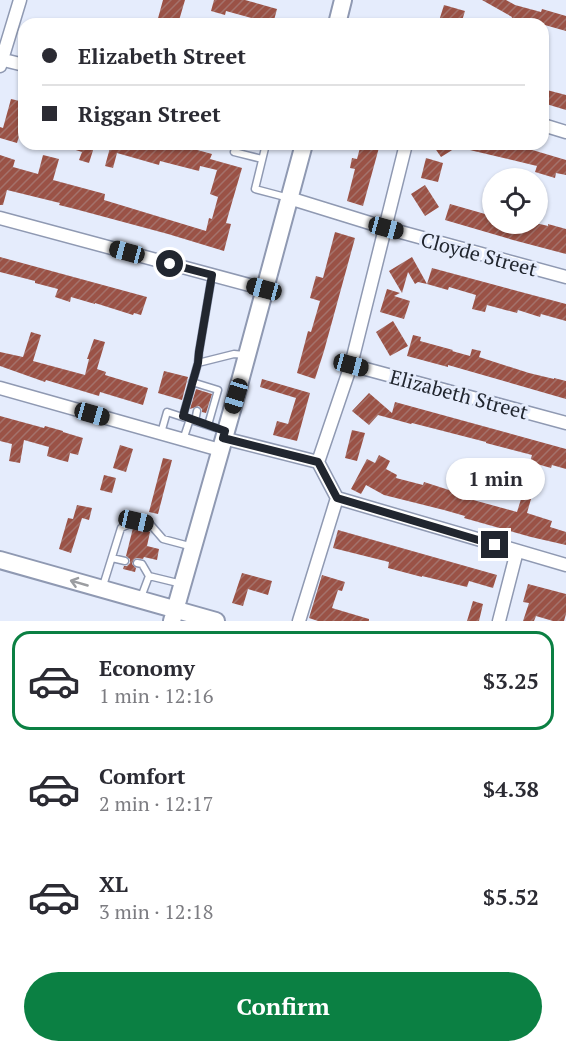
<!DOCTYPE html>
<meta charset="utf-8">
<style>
body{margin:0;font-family:"PT Serif",serif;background:#f2f2f3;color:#2b2b33;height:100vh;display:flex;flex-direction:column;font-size:22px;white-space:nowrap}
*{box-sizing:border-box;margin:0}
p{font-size:20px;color:#7c7c81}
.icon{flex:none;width:33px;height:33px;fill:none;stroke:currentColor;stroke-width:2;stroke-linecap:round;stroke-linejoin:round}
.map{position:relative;height:621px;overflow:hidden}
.details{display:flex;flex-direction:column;background:#fff;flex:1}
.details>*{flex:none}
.top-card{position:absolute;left:18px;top:18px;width:531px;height:132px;border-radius:18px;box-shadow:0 2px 4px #0004;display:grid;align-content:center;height:132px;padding:0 24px;background:#fff}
.tools{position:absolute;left:482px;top:168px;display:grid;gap:12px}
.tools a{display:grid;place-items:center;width:66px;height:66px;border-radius:50%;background:#fff;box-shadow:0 2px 4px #0004;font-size:30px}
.end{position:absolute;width:27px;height:27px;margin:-14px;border:8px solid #21262f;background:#fff;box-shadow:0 0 0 3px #fff}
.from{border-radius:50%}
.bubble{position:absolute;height:42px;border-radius:21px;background:#fff;box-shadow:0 2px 4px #0004;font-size:20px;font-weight:600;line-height:42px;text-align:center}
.car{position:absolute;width:18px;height:36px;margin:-18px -9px;border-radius:8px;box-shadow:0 0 4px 2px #0007;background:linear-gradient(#222 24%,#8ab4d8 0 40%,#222 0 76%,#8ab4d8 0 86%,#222 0)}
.top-card b{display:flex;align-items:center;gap:21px;height:57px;font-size:22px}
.top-card b+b{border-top:2px solid #e1e1e2}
.top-card i{width:15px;height:15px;background:#2b2b33}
ul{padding:10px 0 0;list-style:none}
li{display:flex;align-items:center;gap:18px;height:99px;margin:0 12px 9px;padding:0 12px;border:3px solid transparent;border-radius:18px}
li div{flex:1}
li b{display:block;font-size:22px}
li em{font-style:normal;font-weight:600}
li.selected{border-color:#0b8043}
li>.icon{width:54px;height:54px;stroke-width:1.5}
.cta{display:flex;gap:12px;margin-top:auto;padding:12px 24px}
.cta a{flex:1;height:69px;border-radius:36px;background:#0b8043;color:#fff;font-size:24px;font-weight:600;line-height:69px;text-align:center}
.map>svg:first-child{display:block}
.building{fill:url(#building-hatch)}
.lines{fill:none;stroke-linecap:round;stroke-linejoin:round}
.lane-casing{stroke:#8f99b2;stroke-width:9}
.street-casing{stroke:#8f99b2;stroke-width:15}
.secondary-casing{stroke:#8f99b2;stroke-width:20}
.lane{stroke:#fff;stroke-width:6}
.street{stroke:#fff;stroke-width:12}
.secondary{stroke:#fff;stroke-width:16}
.oneway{stroke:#9b9da1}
.route{stroke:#21262f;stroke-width:8}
.labels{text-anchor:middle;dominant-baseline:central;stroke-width:6;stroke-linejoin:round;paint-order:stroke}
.street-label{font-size:20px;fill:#21262f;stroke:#e5ecfc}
</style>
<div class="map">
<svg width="566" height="621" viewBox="0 0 566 621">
<defs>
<pattern id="building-hatch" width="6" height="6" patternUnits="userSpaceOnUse" patternTransform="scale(1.5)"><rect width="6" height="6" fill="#9a5246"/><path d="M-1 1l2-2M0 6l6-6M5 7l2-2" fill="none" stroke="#a4726b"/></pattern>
</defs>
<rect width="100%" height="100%" fill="#e5ecfc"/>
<path class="building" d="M163,0h22l-7,24h-14l-7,-2z
M214,0h31l32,9 -4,15h-15l1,-4 -33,-9 -1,4 -14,-4z
M482,0h24l9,5 26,7 1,-3 24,7v15l-39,-11 -1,4 -15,-3 1,-4z
M444,5l21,6 -4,13h-23z
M543,89l23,6v15l-23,-7z
M11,99l13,3v17l-7,24 -17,-5v-11l3,1z
M63,144h32l-6,19 -10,-3 3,-8 -19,-6z
M111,144h64l37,10 -2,5 32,9 -16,55 5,1 -7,27 -56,-17 -93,-25 -16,-4 1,-2 -53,-13 -4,15h-3v-50l15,5 -2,7 25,7 5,-19 16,4 -6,21 52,14 -1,6 102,31 3,-13 3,1 6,-22 -8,-3 7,-24 -17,-4 -1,5 -39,-10 -1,4 -42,-12 -4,15 -8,-2z
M361,144h19l-17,62 -16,-5 8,-32 -5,-1 2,-10 5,1z
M432,144h79l8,2 47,14v15l-10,-2 -1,5 -20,-6 2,-6 -80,-19 -16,10z
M426,158l17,5 -5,19 -17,-4z
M425,185l14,22 -14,9 -14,-22z
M450,204l42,12v8h48l8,2v-2l18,5v25l-53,-14 -68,-20z
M335,232l20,6 -31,113 -9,28 -18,-6 11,-42 3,1 9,-31 -10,-3 6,-22 7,2z
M0,257l147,40 -6,18 -7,-2 -1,2 -38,-12v1l-24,-7 -1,5 -15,-5 3,-8 -23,-6v-2l-35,-9z
M412,257l15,27 -9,-2 -3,2 -7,-12 -6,21 -13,-22z
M432,268l134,36v17l-25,-7 -1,3 -22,-7 -1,3 -30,-8 -2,7 -13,-3 4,-14 -27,-8 -1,3 -21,-6z
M387,289l13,4 -6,3 16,5 -6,18 -24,-7z
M393,321l15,25 -18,10 -14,-24z
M31,332l10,3 -8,26 52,14 4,-16h-2l7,-20 11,3 -8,27 9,3 -1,3 43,13 -5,17 -43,-13 -1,4 -53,-16 -1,2 -45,-16v-14l23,5z
M413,335l8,2 -1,4 33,9 -1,1 18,5 2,-7 9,2 -2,6 50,16 25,6v-1l12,3v18l-118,-34v2l-41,-11z
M164,371l24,6 -6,23 -24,-7z
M262,379l48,14 -13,48 -24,-6 4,-14 11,3 8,-26 -36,-11z
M196,389l16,5 -6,19 -4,-1v-3l-3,-3 -9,3z
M369,393l23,20 3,-11 171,47v20l-14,-4 -1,3 -21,-6 2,-7 -46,-12v-1l-74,-19 -1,1 -33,-9 -9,10 -17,-14z
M0,416l44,12 1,-2 18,5v1l20,6 -5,17 -8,-2 -2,9 -8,-2 -13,-4 2,-9 -25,-7 -4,23 -11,-2 3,-17 -12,-3z
M352,430l13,3 -8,28 -12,-3z
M120,445l13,4 -7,23 -13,-4z
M379,455l11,6 -4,8 11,6 -1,3 27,7 1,-3 25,8 1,-3 18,5 -2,6 51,14 5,-16 9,3 -4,14 25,8 -2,6 16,5v13l-35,-8 -67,-19 1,-2 -21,-6 -60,-15 -18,-10 -5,9 -10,-5 16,-30 8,4z
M163,458l9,2 -14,54 -9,-2z
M104,475l12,3 -4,15 -12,-3z
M77,505l15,3 -3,12 -7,-2 -11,35 -12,-4 9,-31 5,1z
M137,526l10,3 3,3 -3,14 12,3 -2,11 -13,-3 -1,2 -6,-1 -3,1 -2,5 4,4 -1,4 -12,-3 1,-3h3l3,-3v-4l-4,-3 7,-28z
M338,530l159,45 -4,13 -24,-7 -2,6 -45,-11v1l-34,-9 1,-6 -56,-14z
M242,573l30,8 -4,14 -20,-6 -5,17 -11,-3z
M322,575l23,7 -3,9 -4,-1 -6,18 37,11v2h-51l-9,-3z
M528,584l38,10v20l-2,7h-11l-17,-5 -2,5h-11l6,-18 -6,-1z
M473,601l10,3 -4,17h-12z"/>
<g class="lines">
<g class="lane-casing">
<path id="lane" d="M237,144l-3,8 28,7
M266,144l-11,45 34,9
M198,363l36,-9 10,1
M192,382l26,8 -10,35
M183,416l15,-53 1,-11 13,-77
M195,421l2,-10
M161,433l6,-21 58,19
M183,440l7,-21
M112,558l13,3
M137,563l5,1 7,12
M102,589l19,-61 15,-7 14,3 13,15 30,8
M140,600l9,-24 33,8"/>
</g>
<g class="street-casing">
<path id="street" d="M0,59l24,6
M0,66l20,-66
M543,125l23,7
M289,198l97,30 180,49
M0,218l264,71
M351,365l215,58
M0,388l220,62
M223,438l95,24
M337,498l229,67
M299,621l38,-123 -19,-36 33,-97 55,-221
M499,621l18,-70"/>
</g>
<g class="secondary-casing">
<path id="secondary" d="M337,24l6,-24
M0,560l216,61
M172,621l64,-225 68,-252"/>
</g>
<use href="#lane" class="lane"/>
<use href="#street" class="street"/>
<use href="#secondary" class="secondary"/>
</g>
<defs><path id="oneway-shaft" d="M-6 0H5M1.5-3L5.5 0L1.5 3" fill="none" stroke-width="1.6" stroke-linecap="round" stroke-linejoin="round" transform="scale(1.5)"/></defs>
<use class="oneway" href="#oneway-shaft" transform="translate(79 583) rotate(-164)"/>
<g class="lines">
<path class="route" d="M170,264l42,11 -13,77 -1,11 -15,53 42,15 -2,7 95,24 19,36 158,47"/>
</g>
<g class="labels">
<g class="street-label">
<text transform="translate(479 254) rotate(15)">Cloyde Street</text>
<text transform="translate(459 394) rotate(15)">Elizabeth Street</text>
</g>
</g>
</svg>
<div class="tools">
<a><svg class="icon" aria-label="locate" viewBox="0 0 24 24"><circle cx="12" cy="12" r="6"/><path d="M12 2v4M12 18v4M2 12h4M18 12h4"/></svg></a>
</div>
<i class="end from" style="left:170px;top:264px"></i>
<i class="end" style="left:495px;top:545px"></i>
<div class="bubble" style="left:446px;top:458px;width:99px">1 min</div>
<i class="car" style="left:386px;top:228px;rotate:105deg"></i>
<i class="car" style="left:127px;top:252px;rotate:285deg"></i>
<i class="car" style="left:264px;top:289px;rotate:285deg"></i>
<i class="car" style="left:351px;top:365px;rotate:105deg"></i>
<i class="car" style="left:236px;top:396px;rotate:197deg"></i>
<i class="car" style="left:92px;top:414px;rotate:106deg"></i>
<i class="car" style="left:136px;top:521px;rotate:103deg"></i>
<div class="top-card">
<b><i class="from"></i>Elizabeth Street</b>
<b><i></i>Riggan Street</b>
</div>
</div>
<section class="details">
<ul>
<li class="selected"><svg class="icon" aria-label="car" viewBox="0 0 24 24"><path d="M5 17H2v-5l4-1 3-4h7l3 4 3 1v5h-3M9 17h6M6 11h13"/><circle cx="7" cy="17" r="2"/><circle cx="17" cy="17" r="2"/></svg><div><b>Economy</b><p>1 min · 12:16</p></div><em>$3.25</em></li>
<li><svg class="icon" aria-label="car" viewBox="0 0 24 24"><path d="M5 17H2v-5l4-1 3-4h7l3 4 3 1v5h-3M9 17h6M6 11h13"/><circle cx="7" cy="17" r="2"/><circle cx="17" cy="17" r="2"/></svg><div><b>Comfort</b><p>2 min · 12:17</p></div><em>$4.38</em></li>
<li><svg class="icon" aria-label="car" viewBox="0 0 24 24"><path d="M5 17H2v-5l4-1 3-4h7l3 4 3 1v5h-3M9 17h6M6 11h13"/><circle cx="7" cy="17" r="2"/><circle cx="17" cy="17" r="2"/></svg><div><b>XL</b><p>3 min · 12:18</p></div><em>$5.52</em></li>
</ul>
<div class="cta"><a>Confirm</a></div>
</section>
